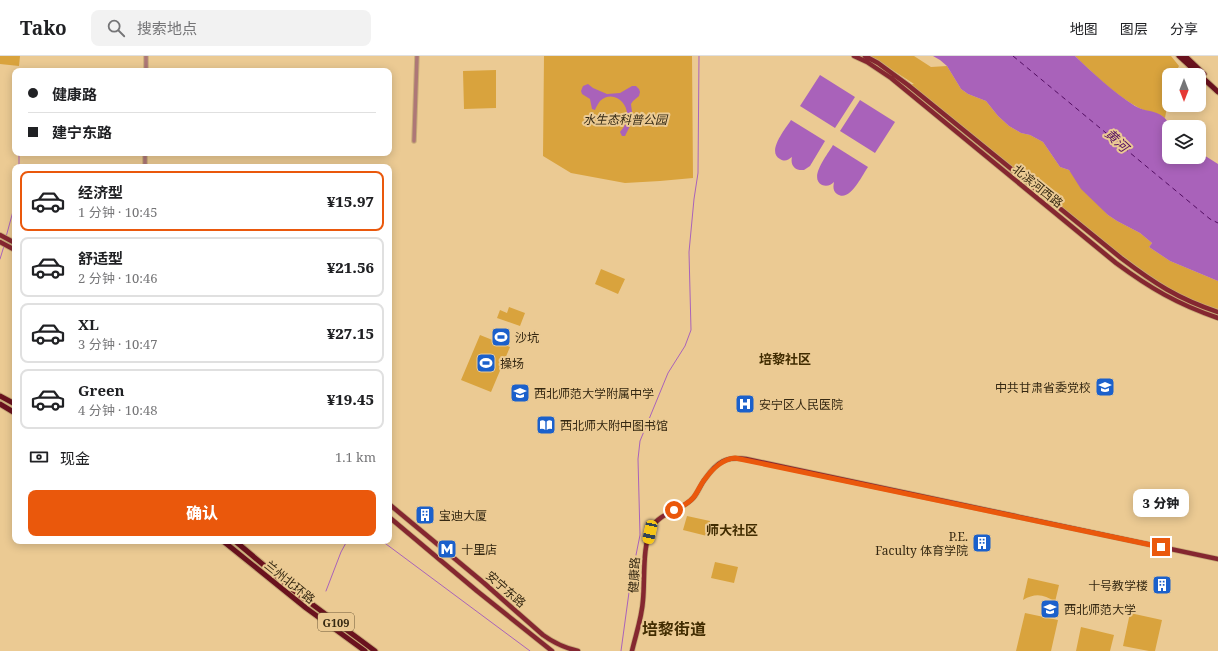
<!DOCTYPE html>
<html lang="zh">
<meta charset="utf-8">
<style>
body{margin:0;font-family:"Noto Serif","Noto Sans SC",serif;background:#f2f2f2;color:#202124;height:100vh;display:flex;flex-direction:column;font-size:15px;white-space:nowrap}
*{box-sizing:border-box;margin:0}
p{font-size:13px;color:#757577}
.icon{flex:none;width:22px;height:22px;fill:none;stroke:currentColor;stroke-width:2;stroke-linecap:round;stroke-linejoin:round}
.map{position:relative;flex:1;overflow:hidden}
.sheet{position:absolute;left:12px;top:108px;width:380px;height:380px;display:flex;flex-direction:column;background:#fff;border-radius:8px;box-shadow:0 2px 10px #0003}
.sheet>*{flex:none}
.guide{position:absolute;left:12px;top:12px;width:380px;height:88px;border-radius:8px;box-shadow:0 2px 10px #0003;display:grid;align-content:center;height:88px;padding:0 16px;background:#fff}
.needle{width:26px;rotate:180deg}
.tools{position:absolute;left:1162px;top:12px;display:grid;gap:8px}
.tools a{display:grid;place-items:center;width:44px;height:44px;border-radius:8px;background:#fff;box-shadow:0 2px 10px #0003;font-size:20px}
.end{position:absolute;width:18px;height:18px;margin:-9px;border:5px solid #ea580c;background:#fff;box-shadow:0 0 0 2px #fff}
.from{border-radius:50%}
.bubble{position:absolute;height:28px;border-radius:8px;background:#fff;box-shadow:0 2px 10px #0003;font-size:13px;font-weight:800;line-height:28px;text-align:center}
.car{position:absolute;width:12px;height:24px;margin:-12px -6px;border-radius:5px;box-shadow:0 0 3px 1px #0007;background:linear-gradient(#f5c518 24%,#345 0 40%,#f5c518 0 76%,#345 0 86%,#f5c518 0)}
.guide b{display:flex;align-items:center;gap:14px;height:38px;font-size:15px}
.guide b+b{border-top:1px solid #e0e0e0}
.guide i{width:10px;height:10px;background:#202124}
ul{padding:7px 0 0;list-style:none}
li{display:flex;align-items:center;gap:12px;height:60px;margin:0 8px 6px;padding:0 8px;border:2px solid #e0e0e0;border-radius:8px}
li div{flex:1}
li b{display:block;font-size:15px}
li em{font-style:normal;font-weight:800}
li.on{border-color:#ea580c}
li>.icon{width:36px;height:36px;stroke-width:1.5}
.pay{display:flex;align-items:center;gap:10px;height:44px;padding:0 16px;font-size:15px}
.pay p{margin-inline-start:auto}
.primary-button{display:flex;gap:8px;margin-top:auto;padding:8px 16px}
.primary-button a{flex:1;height:46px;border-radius:8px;background:#ea580c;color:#fff;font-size:16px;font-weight:800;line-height:46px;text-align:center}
header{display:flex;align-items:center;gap:24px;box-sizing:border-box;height:56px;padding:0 20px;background:#fff;border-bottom:1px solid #e0e0e0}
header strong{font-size:19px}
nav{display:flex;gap:22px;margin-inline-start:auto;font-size:14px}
.search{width:280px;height:36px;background:#f2f2f2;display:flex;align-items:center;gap:10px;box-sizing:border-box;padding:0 14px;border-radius:8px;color:#757577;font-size:15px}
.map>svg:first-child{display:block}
.green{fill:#d9a33d}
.water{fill:#a962ba}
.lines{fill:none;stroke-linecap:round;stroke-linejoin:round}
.stream{stroke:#a962ba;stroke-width:1}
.ferry{stroke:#520c61;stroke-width:1;stroke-dasharray:5 4;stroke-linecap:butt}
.minor-casing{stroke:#c7aa79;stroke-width:5.5}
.major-casing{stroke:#c7aa79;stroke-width:6}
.highway-casing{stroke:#c7aa79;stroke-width:7}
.minor{stroke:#ad7777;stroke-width:3.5}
.major{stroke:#852730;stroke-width:4.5}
.highway{stroke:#6a121e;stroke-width:5}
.route{stroke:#ea580c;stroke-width:5}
.labels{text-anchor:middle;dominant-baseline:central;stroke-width:4;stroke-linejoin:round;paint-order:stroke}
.shield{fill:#ebca93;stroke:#6c5939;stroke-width:1}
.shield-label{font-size:11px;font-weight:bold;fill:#352812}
.park-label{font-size:12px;font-style:italic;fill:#352a16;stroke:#ebca93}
.street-label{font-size:12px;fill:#352812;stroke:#ebca93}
.poi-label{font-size:12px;fill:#352812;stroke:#ebca93;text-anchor:start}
.water-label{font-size:13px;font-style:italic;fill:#520c61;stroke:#ebca93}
.neighbourhood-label{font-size:13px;font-weight:bold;fill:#412c01;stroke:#ebca93}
.district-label{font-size:16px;font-weight:bold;fill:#412c01;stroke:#ebca93}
</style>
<header>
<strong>Tako</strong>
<div class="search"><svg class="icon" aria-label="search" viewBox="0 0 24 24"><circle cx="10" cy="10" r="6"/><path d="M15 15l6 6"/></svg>搜索地点</div>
<nav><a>地图</a><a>图层</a><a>分享</a></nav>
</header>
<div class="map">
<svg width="1218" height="595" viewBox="0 0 1218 595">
<rect width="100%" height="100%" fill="#ebca93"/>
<path class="green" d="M0,0h20l-1,10 -19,-2z
M544,0h148l1,122 -33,3 -35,2 -54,-10 -28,-17z
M871,0h43l17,11 16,-1 14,23 7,5 18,7 12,15 11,10 12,7 9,2 13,7 17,25 9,3 39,45 9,6 23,12 12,10 -3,4 21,14 48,20v31l-69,-32 -241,-195 6,-1z
M1075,0h96l8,10 -5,9h-5v20l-4,23c-8,-6 -17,-5 -26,-10 -24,-13 -44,-33 -64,-52z
M496,14v38l-32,1 -1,-38z
M601,213l24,10 -7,15 -23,-10z
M509,251l16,6 -5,13 -23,-8 3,-8 7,3z
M480,279l30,12 -19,45 -30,-12z
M687,460l23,5 -3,15 -24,-6z
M715,506l23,5 -4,16 -23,-5z
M1028,522l31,7 -4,17c-11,-8 -20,-9 -32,-2z
M1025,557l33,7 -7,31h-35z
M1130,557l32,7 -7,31h-6l-26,-5z
M1081,571l33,8 -4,16h-34z"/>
<path class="water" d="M933,0h142c19,18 38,36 60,50 8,5 16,4 24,8 6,3 9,8 13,13h-3v30h30v-5l19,12v117l-48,-20 -21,-14 3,-4 -12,-10 -23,-12 -9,-6 -27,-26 -12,-19 -9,-3 -17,-25 -13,-7 -9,-2 -12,-7 -11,-10 -12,-15 -18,-7 -7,-5 -14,-23 -7,-6z
M820,19l35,22 -20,31 -35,-22z
M588,28l5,4 14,6 13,-1 12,-7h4l3,3 1,3 -1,4 -6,5 -2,3 2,16 -8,16h-3l-2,-4c19,-21 -4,-46 -20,-31 -2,3 -4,6 -5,9l-3,-1 -2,-10 -8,-5 -1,-3 2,-5z
M860,44l35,22 -20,31 -35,-22z
M791,64l34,21 -15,25 -6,4c-9,1 -14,-5 -12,-13 -4,3 -7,5 -12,2 -14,-7 6,-31 11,-39z
M833,89l35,22c-6,8 -18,36 -31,27 -4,-3 -4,-7 -3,-12 -3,3 -7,5 -12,3 -14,-7 6,-31 11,-40z"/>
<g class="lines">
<path class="stream" d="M19,111v-14
M6,181l9,-33
M0,203l4,-13
M382,485l148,110
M326,535l15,-39 6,-11
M621,595l9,-66 10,-50 -2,-76 2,-18 28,-68 17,-27 6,-16 -2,-78 5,-53 4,-26 1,-117"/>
<path class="ferry" d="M1013,0l197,163 8,4"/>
<g class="minor-casing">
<path id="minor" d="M146,15v-15
M414,85l3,-85
M145,111v-14"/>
</g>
<g class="major-casing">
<path id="major" d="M854,0l13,6 24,16 225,185c34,25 61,41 102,55
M865,0l13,7 30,22 213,173c33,25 57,41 97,54
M0,179l15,8
M0,186l15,8
M389,448l95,79 59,52c11,8 22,13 35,16
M389,461l88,74 75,60
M632,595c4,-17 10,-34 11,-51 2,-20 -1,-56 9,-73 8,-15 31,-16 42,-30 4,-5 7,-13 11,-18 12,-17 21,-23 41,-20l472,100"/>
</g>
<g class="highway-casing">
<path id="highway" d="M1179,0l39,36
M1185,0l19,18
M0,340l15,8
M0,348l15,9
M223,485l83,67 59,43
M235,485l62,52 78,58"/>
</g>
<use href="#minor" class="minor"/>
<use href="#major" class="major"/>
<use href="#highway" class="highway"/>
</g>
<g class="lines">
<path class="route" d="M674,454c7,-3 14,-6 19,-12 5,-6 7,-13 12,-19 7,-10 18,-20 30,-21l426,89"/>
</g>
<defs>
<g id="stadium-square" transform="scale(1)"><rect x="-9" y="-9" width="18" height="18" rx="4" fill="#1b60cb" stroke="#ebca93"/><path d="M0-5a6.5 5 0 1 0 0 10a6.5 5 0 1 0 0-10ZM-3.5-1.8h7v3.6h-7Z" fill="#fff"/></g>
<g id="university-square" transform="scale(1)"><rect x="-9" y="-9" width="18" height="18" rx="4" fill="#1b60cb" stroke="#ebca93"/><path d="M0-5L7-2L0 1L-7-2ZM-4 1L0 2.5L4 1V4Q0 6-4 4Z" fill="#fff"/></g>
<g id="school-square" transform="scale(1)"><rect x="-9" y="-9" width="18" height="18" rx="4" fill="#1b60cb" stroke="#ebca93"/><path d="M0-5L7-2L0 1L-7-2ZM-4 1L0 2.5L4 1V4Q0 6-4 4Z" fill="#fff"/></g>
<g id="hospital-square" transform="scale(1)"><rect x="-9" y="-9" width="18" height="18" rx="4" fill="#1b60cb" stroke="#ebca93"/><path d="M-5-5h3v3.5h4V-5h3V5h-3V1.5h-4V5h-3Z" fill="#fff"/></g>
<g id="library-square" transform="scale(1)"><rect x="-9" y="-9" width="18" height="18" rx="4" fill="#1b60cb" stroke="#ebca93"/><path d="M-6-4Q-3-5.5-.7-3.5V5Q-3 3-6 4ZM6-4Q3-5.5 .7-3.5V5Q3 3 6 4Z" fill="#fff"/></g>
<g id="building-square" transform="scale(1)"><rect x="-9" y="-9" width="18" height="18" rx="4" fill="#1b60cb" stroke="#ebca93"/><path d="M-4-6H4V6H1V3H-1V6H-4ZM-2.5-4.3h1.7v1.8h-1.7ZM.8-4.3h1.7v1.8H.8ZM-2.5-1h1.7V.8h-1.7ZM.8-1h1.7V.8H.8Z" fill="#fff"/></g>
<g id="metro-square" transform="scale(1)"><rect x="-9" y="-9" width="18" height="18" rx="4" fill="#1b60cb" stroke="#ebca93"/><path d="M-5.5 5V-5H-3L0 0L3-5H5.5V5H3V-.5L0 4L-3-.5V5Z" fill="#fff"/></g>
</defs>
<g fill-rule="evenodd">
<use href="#stadium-square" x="501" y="281"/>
<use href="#stadium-square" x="486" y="307"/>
<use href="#university-square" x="1105" y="331"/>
<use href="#school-square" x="520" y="337"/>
<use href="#hospital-square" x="745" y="348"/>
<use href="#library-square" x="546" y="369"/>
<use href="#building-square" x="425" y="459"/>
<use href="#building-square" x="982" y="487"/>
<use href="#metro-square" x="447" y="493"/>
<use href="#building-square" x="1162" y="529"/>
<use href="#university-square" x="1050" y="553"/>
</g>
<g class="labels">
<rect class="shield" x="318" y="557" width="36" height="18" rx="3"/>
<g class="shield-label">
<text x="336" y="566">G109</text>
</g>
<g class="park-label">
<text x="625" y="63">水生态科普公园</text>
</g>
<g class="street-label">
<text transform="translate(1038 130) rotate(39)">北滨河西路</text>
<text transform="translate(634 519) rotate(-87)">健康路</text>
<text transform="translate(290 526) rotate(39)">兰州北环路</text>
<text transform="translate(506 533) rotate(41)">安宁东路</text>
</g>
<g class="poi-label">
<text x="515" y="281">沙坑</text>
<text x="500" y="307">操场</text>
<text x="1091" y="331" text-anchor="end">中共甘肃省委党校</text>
<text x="534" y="337">西北师范大学附属中学</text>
<text x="759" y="348">安宁区人民医院</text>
<text x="560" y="369">西北师大附中图书馆</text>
<text x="439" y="459">宝迪大厦</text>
<text x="968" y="480" text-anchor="end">P.E.<tspan x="968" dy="14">Faculty 体育学院</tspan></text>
<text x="461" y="493">十里店</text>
<text x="1148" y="529" text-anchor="end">十号教学楼</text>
<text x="1064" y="553">西北师范大学</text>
</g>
<g class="water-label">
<text transform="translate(1117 84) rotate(43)">黄河</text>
</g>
<g class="neighbourhood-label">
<text x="785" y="303">培黎社区</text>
<text x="732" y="474">师大社区</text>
</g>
<g class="district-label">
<text x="674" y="573">培黎街道</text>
</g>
</g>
</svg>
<div class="tools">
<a><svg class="needle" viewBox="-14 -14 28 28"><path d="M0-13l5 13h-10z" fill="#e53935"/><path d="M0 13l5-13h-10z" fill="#757577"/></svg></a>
<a><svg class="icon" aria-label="layers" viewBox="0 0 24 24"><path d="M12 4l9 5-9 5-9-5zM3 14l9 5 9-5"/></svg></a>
</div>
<i class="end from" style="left:674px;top:454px"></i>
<i class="end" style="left:1161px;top:491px"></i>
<div class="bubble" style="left:1133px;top:433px;width:56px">3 分钟</div>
<i class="car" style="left:650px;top:476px;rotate:192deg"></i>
<div class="guide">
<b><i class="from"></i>健康路</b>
<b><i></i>建宁东路</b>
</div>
<section class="sheet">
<ul>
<li class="on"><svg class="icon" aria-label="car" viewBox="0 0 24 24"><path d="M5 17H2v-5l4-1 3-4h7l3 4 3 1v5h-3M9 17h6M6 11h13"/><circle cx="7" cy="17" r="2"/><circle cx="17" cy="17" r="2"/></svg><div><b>经济型</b><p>1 分钟 · 10:45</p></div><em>¥15.97</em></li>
<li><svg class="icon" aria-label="car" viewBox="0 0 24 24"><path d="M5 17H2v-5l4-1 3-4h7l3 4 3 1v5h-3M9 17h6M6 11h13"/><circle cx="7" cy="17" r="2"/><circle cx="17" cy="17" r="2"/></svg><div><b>舒适型</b><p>2 分钟 · 10:46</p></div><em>¥21.56</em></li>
<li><svg class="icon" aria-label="car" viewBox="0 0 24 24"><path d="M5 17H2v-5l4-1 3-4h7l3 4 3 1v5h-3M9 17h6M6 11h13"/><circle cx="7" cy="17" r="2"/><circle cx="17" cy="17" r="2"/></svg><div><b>XL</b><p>3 分钟 · 10:47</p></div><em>¥27.15</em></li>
<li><svg class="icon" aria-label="car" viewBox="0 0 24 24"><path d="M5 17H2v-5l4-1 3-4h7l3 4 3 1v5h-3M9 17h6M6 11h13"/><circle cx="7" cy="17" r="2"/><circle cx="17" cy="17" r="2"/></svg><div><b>Green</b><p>4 分钟 · 10:48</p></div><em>¥19.45</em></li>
</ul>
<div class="pay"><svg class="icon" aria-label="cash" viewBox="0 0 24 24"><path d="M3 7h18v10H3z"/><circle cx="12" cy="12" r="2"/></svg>现金<p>1.1 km</p></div>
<div class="primary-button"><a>确认</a></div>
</section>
</div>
